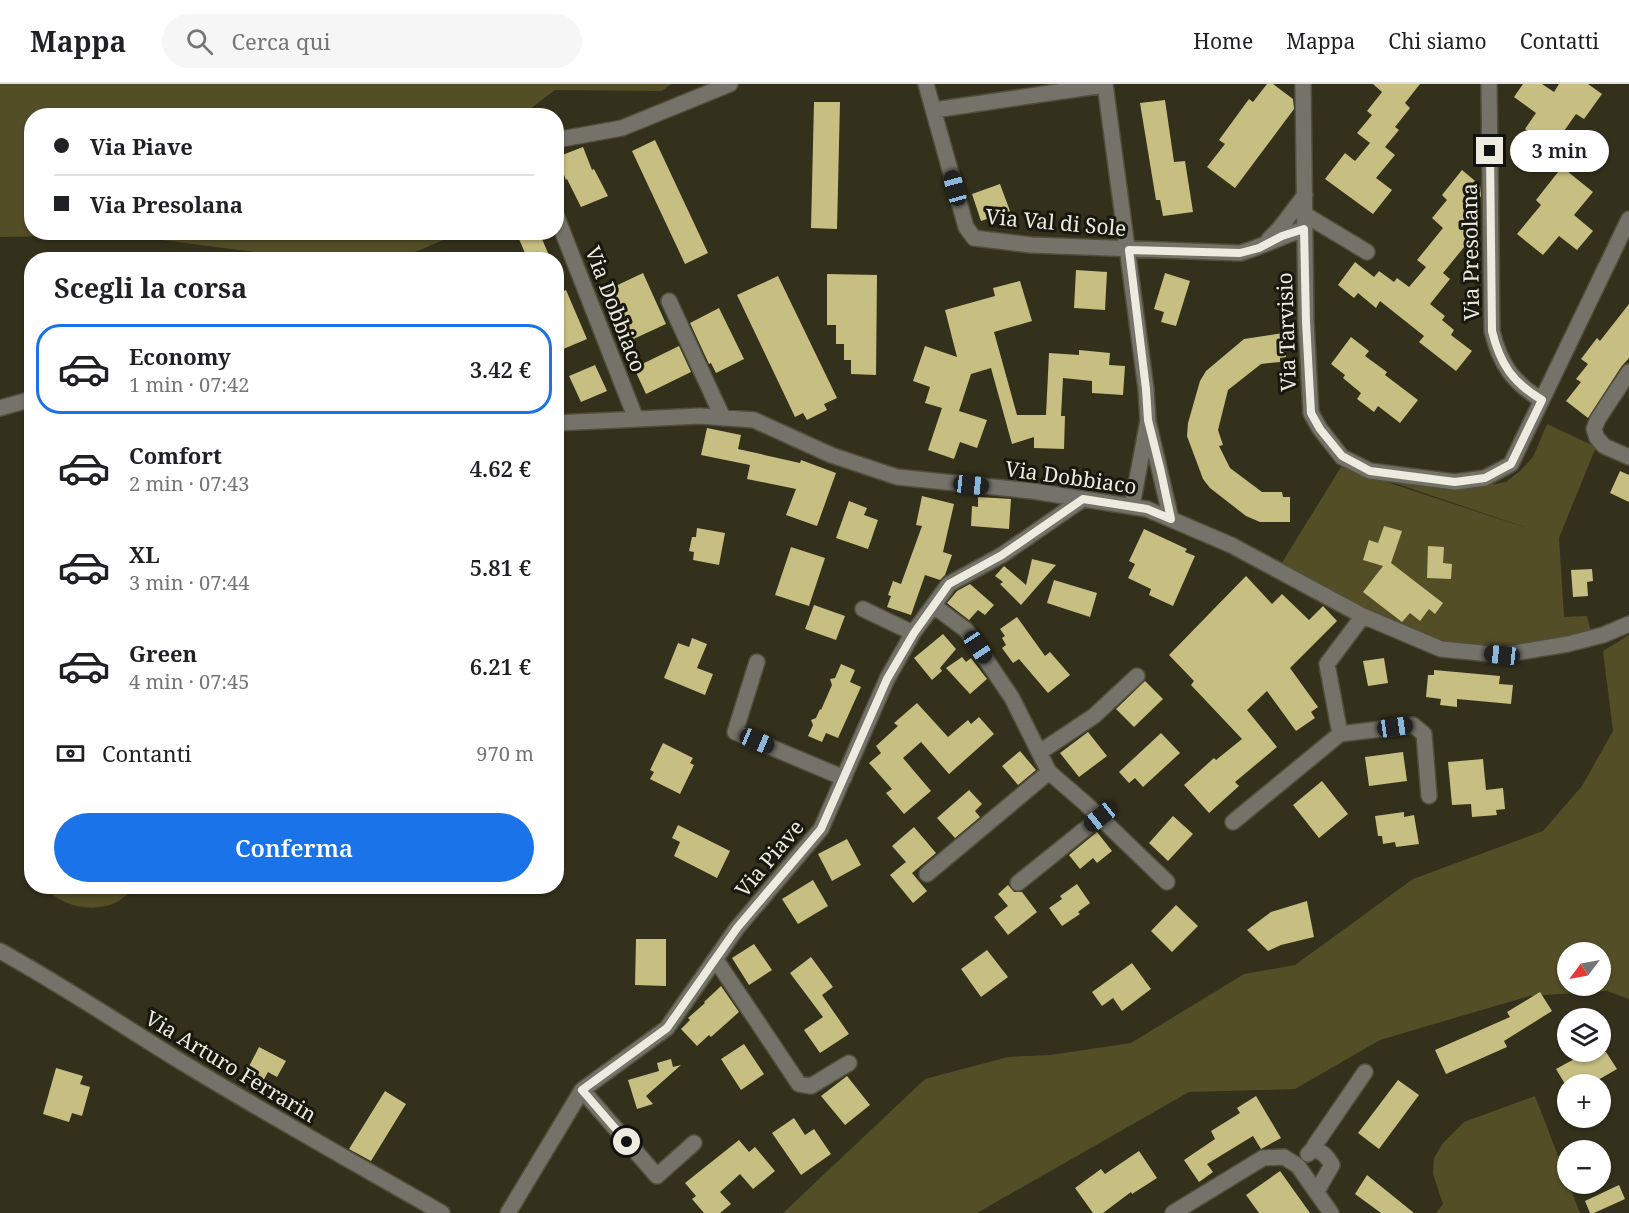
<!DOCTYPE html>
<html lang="it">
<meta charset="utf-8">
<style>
body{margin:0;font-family:"Noto Serif",serif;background:#f6f6f6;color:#202124;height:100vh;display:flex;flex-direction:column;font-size:22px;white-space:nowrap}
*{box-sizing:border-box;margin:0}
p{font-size:20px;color:#757577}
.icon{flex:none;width:33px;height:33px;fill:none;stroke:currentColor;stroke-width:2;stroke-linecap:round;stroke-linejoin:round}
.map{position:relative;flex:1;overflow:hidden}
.details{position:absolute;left:24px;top:168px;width:540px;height:642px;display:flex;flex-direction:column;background:#fff;border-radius:24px;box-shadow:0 2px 4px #0004}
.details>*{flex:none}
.guide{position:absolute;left:24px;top:24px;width:540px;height:132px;border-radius:24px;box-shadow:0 2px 4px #0004;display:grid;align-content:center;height:132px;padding:0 30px;background:#fff}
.needle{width:39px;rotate:238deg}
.tools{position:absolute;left:1557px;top:858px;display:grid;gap:12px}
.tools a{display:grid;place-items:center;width:54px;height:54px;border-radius:50%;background:#fff;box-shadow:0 2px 4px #0004;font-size:30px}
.end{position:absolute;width:27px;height:27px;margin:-14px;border:8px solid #edebdf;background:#111;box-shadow:0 0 0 3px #111}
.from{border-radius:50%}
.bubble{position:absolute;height:42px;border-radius:21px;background:#fff;box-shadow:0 2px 4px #0004;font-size:20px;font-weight:600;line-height:42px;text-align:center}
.car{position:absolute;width:18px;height:36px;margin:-18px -9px;border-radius:8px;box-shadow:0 0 4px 2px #0007;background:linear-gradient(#222 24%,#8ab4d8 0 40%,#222 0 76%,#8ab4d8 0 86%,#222 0)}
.guide b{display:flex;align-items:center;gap:21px;height:57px;font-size:22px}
.guide b+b{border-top:2px solid #e0e0e0}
.guide i{width:15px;height:15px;background:#202124}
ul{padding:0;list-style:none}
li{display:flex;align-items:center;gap:18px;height:90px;margin:0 12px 9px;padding:0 18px;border:3px solid transparent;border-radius:24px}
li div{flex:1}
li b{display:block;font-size:22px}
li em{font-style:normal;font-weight:600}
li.active{border-color:#1a73e8}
li>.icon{width:54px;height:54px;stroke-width:1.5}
h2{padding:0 30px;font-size:27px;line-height:72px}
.pay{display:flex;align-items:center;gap:15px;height:66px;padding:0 30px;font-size:22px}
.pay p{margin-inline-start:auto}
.button{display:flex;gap:12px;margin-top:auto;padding:12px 30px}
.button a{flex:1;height:69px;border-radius:36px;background:#1a73e8;color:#fff;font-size:24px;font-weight:600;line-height:69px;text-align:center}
header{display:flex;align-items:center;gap:36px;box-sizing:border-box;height:84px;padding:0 30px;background:#fff;border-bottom:2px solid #e0e0e0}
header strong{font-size:28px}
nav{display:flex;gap:33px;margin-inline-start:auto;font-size:21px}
.search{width:420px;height:54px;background:#f6f6f6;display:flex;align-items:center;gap:15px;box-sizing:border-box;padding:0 21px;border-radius:33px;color:#757577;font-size:22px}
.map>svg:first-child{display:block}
.green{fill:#544e27;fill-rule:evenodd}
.building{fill:#c7be81}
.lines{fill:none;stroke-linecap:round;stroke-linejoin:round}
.minor-casing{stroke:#514e3b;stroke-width:18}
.minor{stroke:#757369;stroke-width:15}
.route{stroke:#edebdf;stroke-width:8}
.labels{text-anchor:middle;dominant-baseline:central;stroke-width:6;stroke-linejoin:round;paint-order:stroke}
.street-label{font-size:21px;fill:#edebdf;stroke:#19180f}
</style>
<header>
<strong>Mappa</strong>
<div class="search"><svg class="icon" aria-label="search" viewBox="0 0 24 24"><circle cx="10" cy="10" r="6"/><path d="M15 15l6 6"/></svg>Cerca qui</div>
<nav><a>Home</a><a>Mappa</a><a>Chi siamo</a><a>Contatti</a></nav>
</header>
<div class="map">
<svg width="1629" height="1129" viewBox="0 0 1629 1129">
<rect width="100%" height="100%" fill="#33301c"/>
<path class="green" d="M0,0h671l-9,7 -107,-1 -33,25 -490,1v116l428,1 -59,25 -139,-5 -137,-18 -125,2z
M1547,340l49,23 -37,91 5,79 23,-1 4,16 -65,15 -83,-3 -165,-75 63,-102 201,66 -159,-54 91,9 32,-6 15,-12 12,-13z
M1629,551v364l-22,-8 -78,5 -149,44 -85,49 -106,3 -212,121h-194l142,-134 83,-22 42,-2 81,-12 113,-69 51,-9 118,-86 130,-48 39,-45 31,-55 -10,-80zM1568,868h32v34h-32z
M45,803h88c-18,30 -69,25 -88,0z
M1535,1012l45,117h-144l7,-9 -10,-30 1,-16 9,-15 21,-21z"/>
<path class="building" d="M1267,0h6l20,15 1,10 -59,79 -28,-21 18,-23 -6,-4 30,-41 4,3z
M1373,0h47l-15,19 5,5 -15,19 4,3 -14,17 10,8 -19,23 16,12 -19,24 -48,-35 20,-26 10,8 15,-18 -13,-10 15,-18 -5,-4 15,-19z
M1523,0h19l12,8 5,-8h29l14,10 -18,25 -8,-5 -24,34 -27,-19 11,-16 -22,-16z
M1165,16l9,62 11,-1 8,51 -30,4 -3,-16h-4l-16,-97z
M814,18h26l-3,127 -26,-1z
M655,56l53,113 -23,11 -53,-113z
M583,63l9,23 2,-1 14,27 -27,11 -14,-28 -1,1 -9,-23z
M1562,83l31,25 -19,23 19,16 -16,19 -18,-14 -16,19 -26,-21 24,-29 -5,-5z
M1462,86l18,15 1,11 -11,14 5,4 -12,15 10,7 -30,37 7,6 -20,25 15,12 -3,4 12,10 -3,5 21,16 -16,20 -37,-29 5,-6 -44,-35 -4,7 -18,-15 -4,5 -16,-13 17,-23 19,15 5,-6 15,11 3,-4 12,9 17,-20 -9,-7 26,-32 -11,-10 15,-18 -5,-5z
M1000,100l10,27 -29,10 -9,-27z
M516,148h23l12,28h-23z
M1076,186l31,2 -2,38 -31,-2z
M643,189l23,51 -39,18 -22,-51z
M1165,189l25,8 -14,45 -15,-4 3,-10 -10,-3z
M827,190l50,1 -1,100 -25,-1v-14h-7v-16h-8v-19h-9z
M778,192l59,122 -13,6 3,6 -20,10 -4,-7 -8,4 -58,-122z
M1020,197l12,40 -38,11 23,83h29l3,-62 30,2v-5l31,3 -1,12 16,1 -2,29 -31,-2v-12l-29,-3 -2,38h4l-1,33 -30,-1v-11l-22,7 -21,-76 -20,6 -12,37 28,9 -10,28 -17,-6 -6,17 -26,-9 14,-42 -17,-5 5,-16 -17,-6 12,-35 32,11 -12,-47 50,-14 -2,-8z
M566,206l21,49 -26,11 -5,-10v-46z
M1629,220v54l-8,9 -33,51 -22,-17 15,-19 -5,-3 12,-15 -7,-5 16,-21 3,3z
M719,224l25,51 -28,14 -5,-10 -2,1 -19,-41z
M1284,249l2,24 -6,1v4l-19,2 -33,26 -10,40 5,15 -4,1 11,22 32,24h20l1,5h7v25h-30l-14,-6 -36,-28 -7,-9 -16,-43 1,-13 12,-42 6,-10 38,-32z
M1351,253l18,14 -4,5 22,16 -2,3 33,25 -18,23 -22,-17 -4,6 -17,-13 4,-6 -18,-15 2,-3 -14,-11z
M679,262l12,26 -45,22 -12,-26z
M595,281l12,26 -26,11 -12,-26z
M707,344l34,7 -3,14 62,14 1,-3 35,13 -19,53 -31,-11 10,-26 -49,-10 3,-14 -49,-10z
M1620,387l9,4v27l-19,-9z
M922,412l32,8 -11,48 9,3 -7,20 -5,5 -15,-5 -14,40 -24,-8 4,-11 -3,-1 5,-14 8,3 21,-58 -6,-1z
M978,413l33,2 -2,30 -38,-3 1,-20 6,1z
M849,417l18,7 -3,7 14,5 -10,29 -32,-11z
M1384,442l18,5 -11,32 52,40 -8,11 -6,-5 -9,12 -10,-8 -8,9 -39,-30 20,-26 -20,-6 6,-20 9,3z
M697,444l28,5 -6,32 -26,-5 1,-8 -5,-1 3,-14h4z
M1144,445l43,20 -2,3 10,4 -22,50 -24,-11 2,-6 -23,-11 7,-14 -6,-3z
M1428,462l16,1 -1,16 9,1 -1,15 -24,-1z
M791,463l34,11 -16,48 -34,-11z
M1032,475l24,6 -35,40 -21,-21 3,-2 -8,-6 9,-10 22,19z
M1592,485l1,12 -6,1 1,14 -15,1 -2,-27z
M1246,492l26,28 10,-10 27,26 14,-14 14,15 -47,47 28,39 -7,5 4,6 -19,13 -29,-40 -20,19 30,37 -42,35 4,4 -30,27 -25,-28 30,-27 2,2 26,-21 -51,-54 3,-4 -25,-26z
M1054,496l43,13 -7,24 -43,-14z
M970,500l24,21 -9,10 -7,-5 -9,10 -22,-17 10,-12z
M814,521l31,11 -9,24 -31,-11z
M1017,533l28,39 5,-4 20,23 -22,18 -29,-34 -6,4 -11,-15 4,-3 -4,-7 3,-2 -5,-7z
M943,550l13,15 -16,19 2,3 -10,9 -18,-22z
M692,554l15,6 -10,24 16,6 -8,21 -41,-17 14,-35 11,4z
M962,573l4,5 5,-4 16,21 -17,15 -24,-26z
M1384,574l4,25 -20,3 -5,-25z
M841,580l14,6 -5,12 11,5 -23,51 -12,-5 -4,9 -14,-6 5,-11 -2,-5 5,-2 4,-9 1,1 11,-25 -2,-6 5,-1z
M1434,586l66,6 -1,8 14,1 -2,19 -54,-5v8l-17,-2 1,-6 -15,-2 2,-22h6z
M1145,597l18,18 -29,28 -18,-18z
M917,619l31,34 20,-17 3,4 8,-7 15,17 -45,40 -28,-32 -18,16 28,33 -27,23 -18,-21 6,-4 -23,-26 12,-10 -5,-7 22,-20 -4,-3z
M1088,648l19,24 -28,21 -19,-24z
M1161,649l19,20 -37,34 -8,-9 -6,5 -10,-11z
M663,659l30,15 -3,5 4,2 -14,29 -30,-15 4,-7 -4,-2z
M1020,667l16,19 -18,15 -16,-19z
M1403,668l4,29 -38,5 -4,-29z
M1483,675l3,31 17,-2 2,21 -9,1 1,5 -25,2 -1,-13 -19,1 -4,-43z
M1322,697l26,33 -29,24 -26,-33z
M969,706l13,14 -7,7 5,6 -25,21 -18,-20z
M1404,728v5l10,-2 5,29 -23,3 -1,-5 -12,2 -1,-8h-4l-3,-20z
M1173,732l20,18 -25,27 -19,-18z
M678,741l52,26 -13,27 -43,-22 6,-14 -8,-4z
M914,743l22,26 -24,20 15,18 -14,12 -23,-28 16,-13 -14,-16z
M1097,748l15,19 -15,12 -4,-5 -13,11 -11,-14z
M847,755l14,26 -29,16 -14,-27z
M813,796l15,26 -30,18 -16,-25z
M1077,800l13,19 -12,9 2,2 -18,12 -13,-18 13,-9 -2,-3z
M1008,801l6,7h8l15,20 -29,23 -14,-18 14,-11 -10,-12z
M1307,817l7,36 -33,8 -13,6 -21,-21 24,-18z
M1176,821l22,21 -26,26 -21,-21z
M636,855h30v47l-31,-1z
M754,860l18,26 -23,15 -17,-27z
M987,866l21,27 -27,20 -20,-28z
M811,873l22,30 -11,8 27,39 -29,19 -16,-23 19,-13 -33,-44z
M1132,879l19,26 -29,22 -9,-13 -11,8 -10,-14z
M721,902l18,26 -28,25 -2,-2 -12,11 -16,-17 9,-9 -2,-2 17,-15 -1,-1z
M1540,908l12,19 -48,30 3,6 -61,27 -11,-24 75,-33 -3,-5z
M744,960l20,30 -23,16 -20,-31z
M259,963l27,14 -9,16 -9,-5 -6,11 -17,-9z
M1587,968h19l11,17 -26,15h-26l-9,-15z
M671,975l2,8 8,-2 -35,31 7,8 -16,5 -9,-29 31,-9 -2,-8z
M56,984l27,8 -3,8 10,3 -8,29 -10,-3 -3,9 -26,-8z
M847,992l23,29 -25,20 -24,-29z
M1398,996l21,15 -40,54 -21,-16z
M385,1007l21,13 -35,57 -22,-12z
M1256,1012l25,42 -20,11 -8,-13 -46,28 6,8 -14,10 -15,-22 31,-21 -4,-8 29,-18 -3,-5z
M794,1034l11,17 9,-6 17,25 -30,21 -29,-42z
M739,1056l10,12 6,-5 20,24 -22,18 -13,-15 -20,18 11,12 -11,9h-16l-12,-14 4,-3 -11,-13z
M1139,1067l18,27 -25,16 -1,-2 -28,21h-10l-18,-25 26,-19 4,5z
M1280,1087l30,42h-51l-13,-18z
M1367,1091l47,38h-33l-26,-19z
M1619,1101l6,14 -31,14h-4l-5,-12z"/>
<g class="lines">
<g class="minor-casing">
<path id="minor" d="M926,0l40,143 8,11 57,7 209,8c22,-6 42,-17 64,-24
M1105,0l41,305 2,31 -16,86
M1303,0l3,238 5,91 9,16 22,28 28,14 85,11 30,-4 26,-14 118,-245
M1489,0l3,247c8,33 21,52 50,69
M934,26l171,-25
M556,56l66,-12 108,-44
M1304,130l63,38
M556,131l80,204
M1269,155l11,-11 25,-33
M669,217l54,117
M1629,288l-31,47 -4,10 3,9 7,8 25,11
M0,324l32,-9
M556,339l144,-7 54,4 77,35 66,22 135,14 115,18 84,36 132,71 78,33 61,6 66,-11 35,-9 26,-11
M1149,341l22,94
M934,522l32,24 46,68 37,74 37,32 81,78
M863,525l50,24
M757,578l-22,70 109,46
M1340,650l-13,-70 36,-48
M1040,668l54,-36 43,-40
M1233,738l107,-88 73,-9 11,9 5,62
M927,790l122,-102
M1018,799l82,-66
M0,867c60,33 117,71 175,107 88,54 178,104 267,155
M716,876l83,124 12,2 38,-23
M582,1006l75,86 37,-33
M1313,1065l2,-4 50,-73
M1308,1070l5,-5c10,3 14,7 19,16l-15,26
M508,1129l74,-123 85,-62 70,-100 84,-99 66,-150 26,-46 36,-49 53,-29 81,-56
M1173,1129l90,-55 21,-1 14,9 33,47"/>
</g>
<use href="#minor" class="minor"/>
</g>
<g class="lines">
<path class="route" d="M627,1058l-45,-52 85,-62 70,-100 84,-99 66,-150 27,-46 35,-49 53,-29 81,-56 64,10 24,10 -10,-47 -13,-52 -2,-31 -17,-139 111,3 19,-5 23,-12 22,-7 2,93 5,91 9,16 22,27 28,15 85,11 30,-4 26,-14 31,-64c-29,-17 -42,-36 -50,-69l-2,-180"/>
</g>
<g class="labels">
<g class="street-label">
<text transform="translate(1056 138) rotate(5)">Via Val di Sole</text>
<text transform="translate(1470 168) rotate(-91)">Via Presolana</text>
<text transform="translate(616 225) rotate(69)">Via Dobbiaco</text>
<text transform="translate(1286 248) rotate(-92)">Via Tarvisio</text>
<text transform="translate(1071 393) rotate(8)">Via Dobbiaco</text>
<text transform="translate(769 774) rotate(-50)">Via Piave</text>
<text transform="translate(231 982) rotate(31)">Via Arturo Ferrarin</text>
</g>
</g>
</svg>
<div class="tools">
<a><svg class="needle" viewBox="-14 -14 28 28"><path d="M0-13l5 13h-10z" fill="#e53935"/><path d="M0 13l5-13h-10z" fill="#757577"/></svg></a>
<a><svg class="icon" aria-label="layers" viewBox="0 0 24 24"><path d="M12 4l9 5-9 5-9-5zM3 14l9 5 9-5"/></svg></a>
<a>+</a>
<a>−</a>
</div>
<i class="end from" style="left:627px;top:1058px"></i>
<i class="end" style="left:1490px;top:67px"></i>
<div class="bubble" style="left:1510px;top:46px;width:99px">3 min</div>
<i class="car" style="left:955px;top:104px;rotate:345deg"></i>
<i class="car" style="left:971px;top:401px;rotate:96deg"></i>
<i class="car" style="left:978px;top:563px;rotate:146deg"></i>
<i class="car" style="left:1502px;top:571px;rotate:276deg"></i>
<i class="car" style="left:1395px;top:643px;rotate:82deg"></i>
<i class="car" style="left:757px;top:657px;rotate:113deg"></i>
<i class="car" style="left:1100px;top:733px;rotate:231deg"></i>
<div class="guide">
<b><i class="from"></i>Via Piave</b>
<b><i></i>Via Presolana</b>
</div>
<section class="details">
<h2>Scegli la corsa</h2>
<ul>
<li class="active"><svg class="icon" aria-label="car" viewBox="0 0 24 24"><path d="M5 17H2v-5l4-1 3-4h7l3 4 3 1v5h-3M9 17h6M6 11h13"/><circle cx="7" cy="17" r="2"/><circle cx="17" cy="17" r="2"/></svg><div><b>Economy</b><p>1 min · 07:42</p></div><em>3.42 €</em></li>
<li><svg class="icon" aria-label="car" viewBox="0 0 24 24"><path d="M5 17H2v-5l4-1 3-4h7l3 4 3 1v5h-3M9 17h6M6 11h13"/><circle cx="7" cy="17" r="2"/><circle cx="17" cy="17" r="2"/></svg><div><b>Comfort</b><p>2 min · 07:43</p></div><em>4.62 €</em></li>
<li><svg class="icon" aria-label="car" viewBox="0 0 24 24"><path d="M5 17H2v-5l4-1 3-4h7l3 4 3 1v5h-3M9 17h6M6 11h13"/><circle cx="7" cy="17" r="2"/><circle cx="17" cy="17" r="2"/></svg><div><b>XL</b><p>3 min · 07:44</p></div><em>5.81 €</em></li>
<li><svg class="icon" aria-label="car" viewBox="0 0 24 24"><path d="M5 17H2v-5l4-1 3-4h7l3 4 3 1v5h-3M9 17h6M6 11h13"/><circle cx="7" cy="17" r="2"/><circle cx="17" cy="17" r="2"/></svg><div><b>Green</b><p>4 min · 07:45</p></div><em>6.21 €</em></li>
</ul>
<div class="pay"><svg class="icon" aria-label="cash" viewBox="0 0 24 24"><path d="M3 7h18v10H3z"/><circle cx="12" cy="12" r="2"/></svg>Contanti<p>970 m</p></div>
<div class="button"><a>Conferma</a></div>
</section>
</div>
